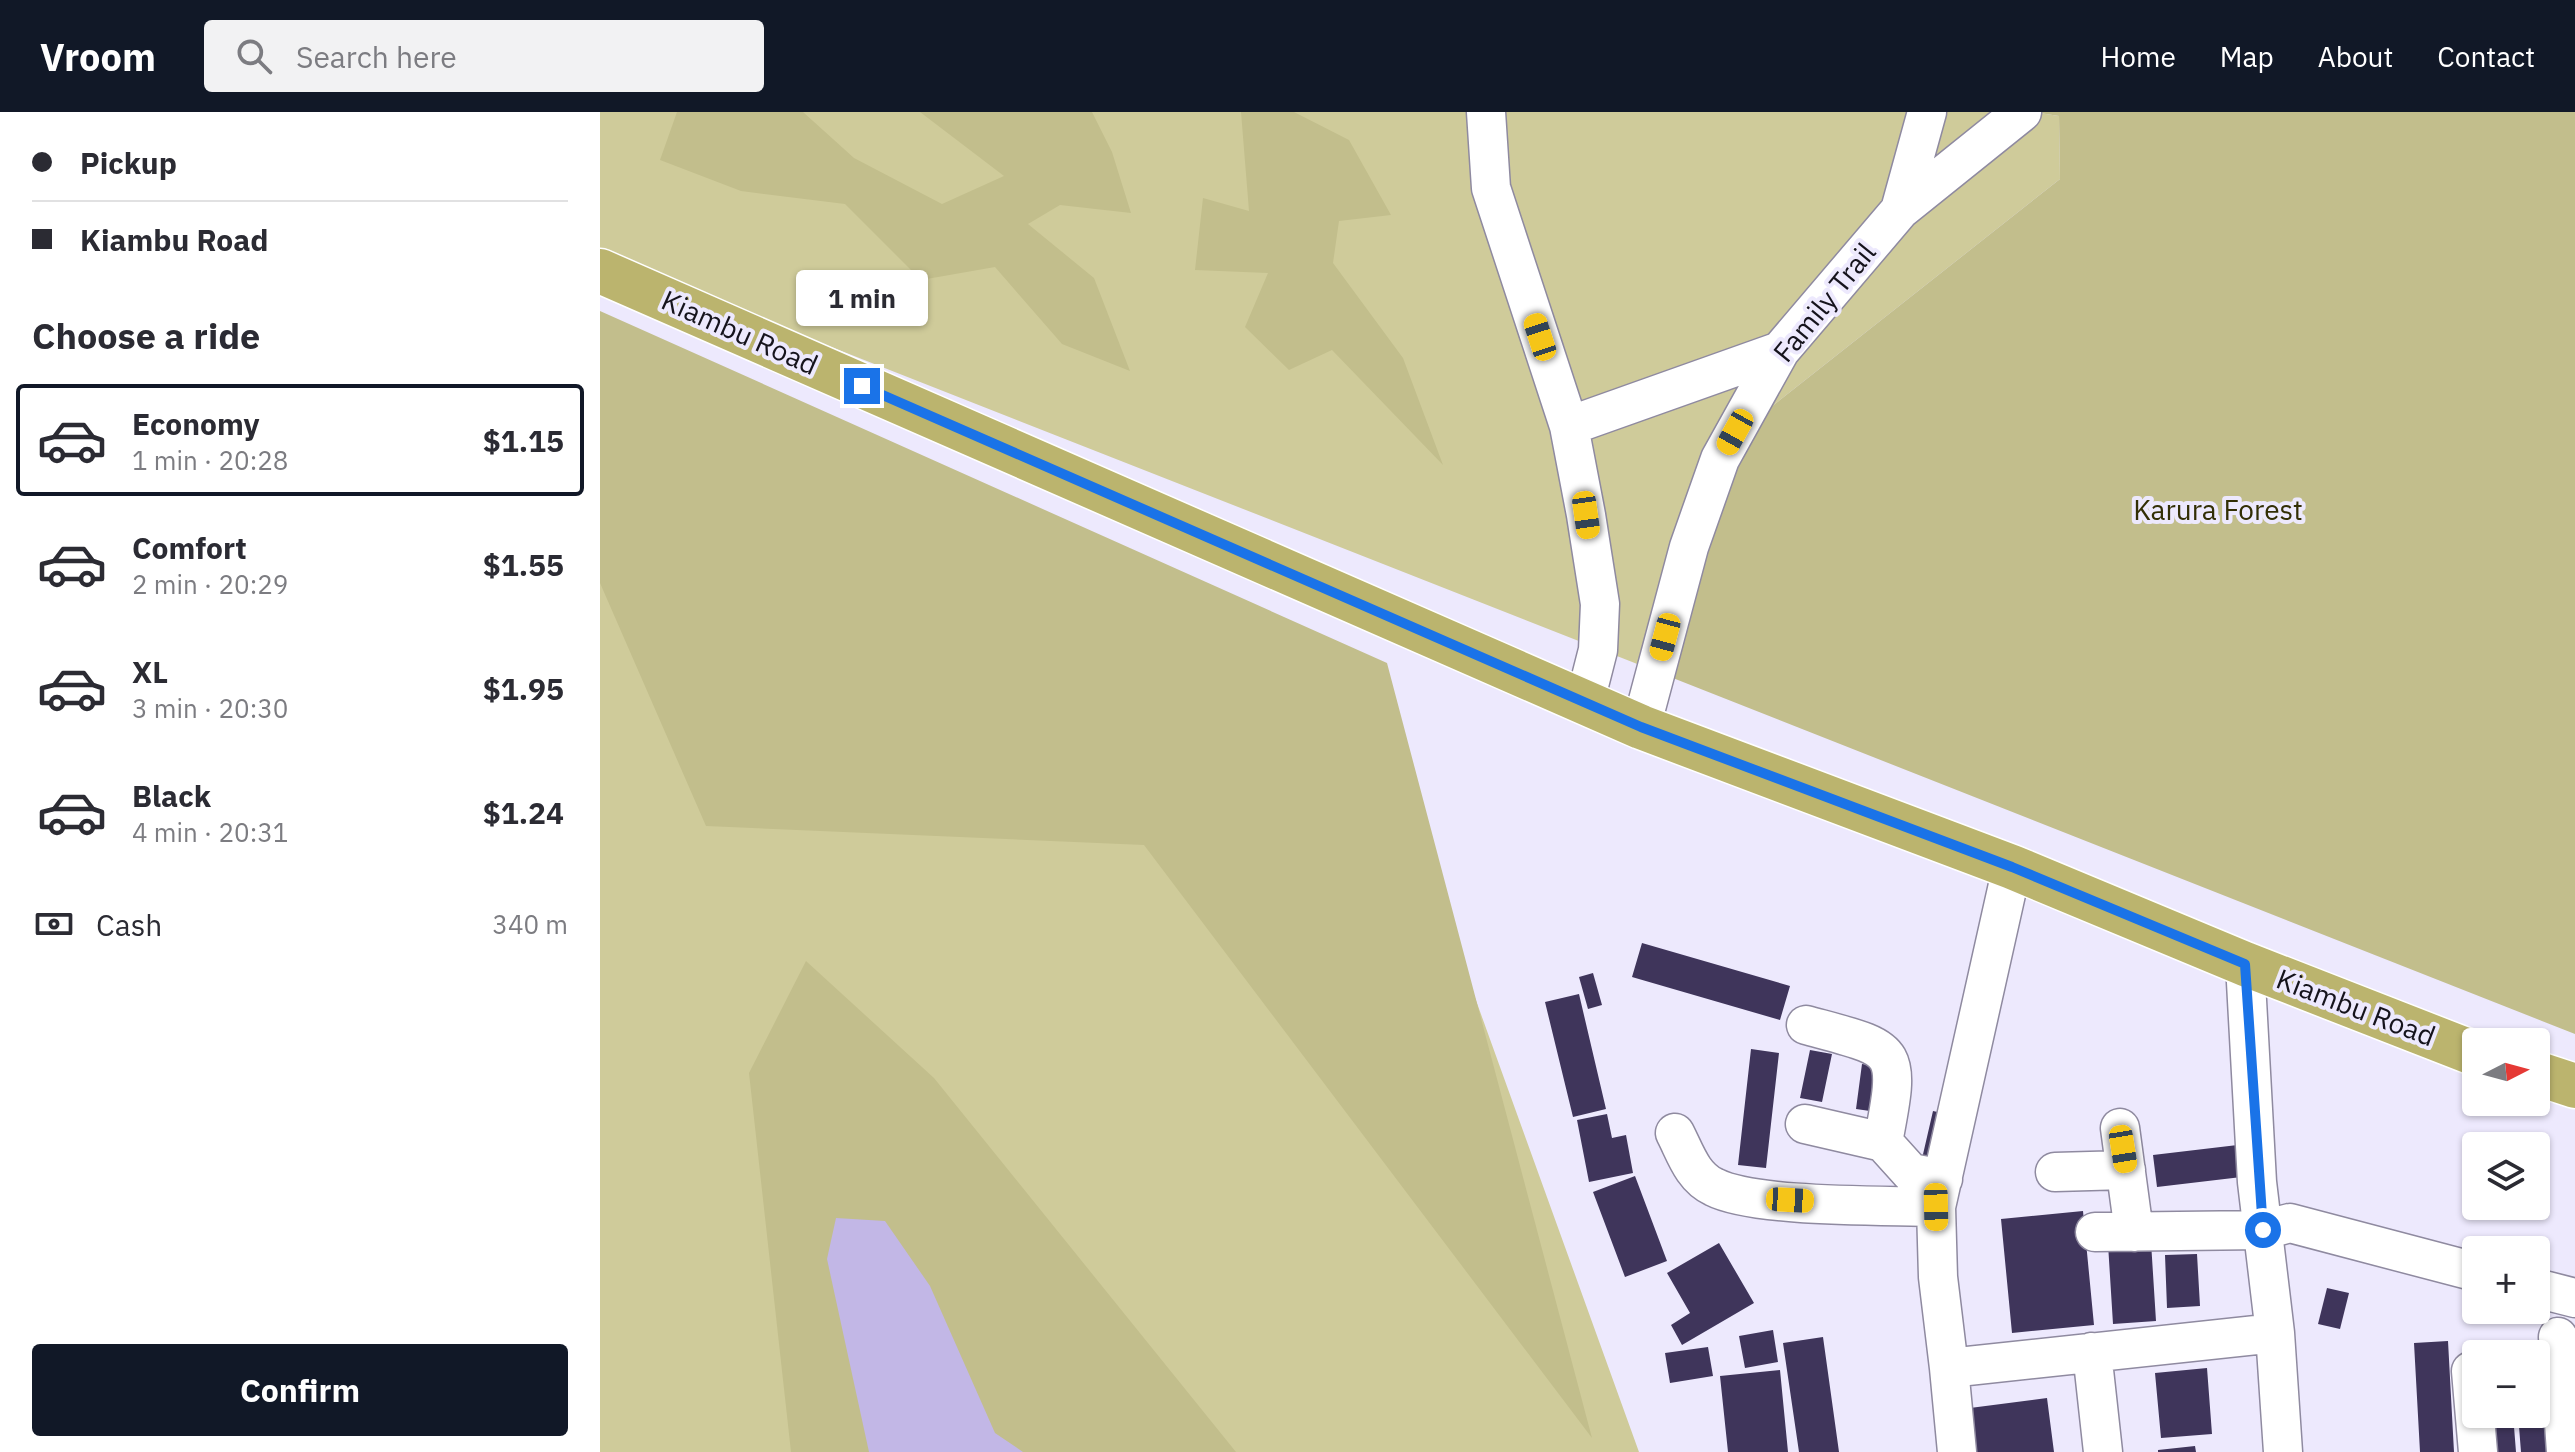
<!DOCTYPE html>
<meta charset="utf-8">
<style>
body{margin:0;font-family:"IBM Plex Sans",sans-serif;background:#f2f2f3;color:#2b2b33;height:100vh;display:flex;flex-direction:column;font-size:30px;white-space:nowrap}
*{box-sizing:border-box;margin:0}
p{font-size:26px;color:#7c7c81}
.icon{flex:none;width:44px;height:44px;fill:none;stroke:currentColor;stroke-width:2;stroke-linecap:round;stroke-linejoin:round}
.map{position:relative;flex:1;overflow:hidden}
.details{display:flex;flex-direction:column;background:#fff;width:600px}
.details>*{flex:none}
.hud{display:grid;align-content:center;height:176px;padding:0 32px;background:#fff}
.needle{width:52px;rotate:84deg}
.buttons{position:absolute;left:1862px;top:916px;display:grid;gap:16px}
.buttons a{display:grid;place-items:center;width:88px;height:88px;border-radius:8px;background:#fff;box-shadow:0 2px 6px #0004;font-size:40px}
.end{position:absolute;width:36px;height:36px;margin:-18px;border:10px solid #1a73e8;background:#fff;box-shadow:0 0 0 4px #fff}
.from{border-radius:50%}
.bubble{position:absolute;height:56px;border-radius:8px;background:#fff;box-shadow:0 2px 6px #0004;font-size:26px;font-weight:700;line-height:56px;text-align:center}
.car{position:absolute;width:24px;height:48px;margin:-24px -12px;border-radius:10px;box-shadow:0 0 6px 2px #0007;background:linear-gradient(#f5c518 24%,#345 0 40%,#f5c518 0 76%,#345 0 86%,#f5c518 0)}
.hud b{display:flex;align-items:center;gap:28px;height:76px;font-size:30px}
.hud b+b{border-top:2px solid #e1e1e2}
.hud i{width:20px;height:20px;background:#2b2b33}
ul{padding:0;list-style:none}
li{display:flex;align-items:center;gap:24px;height:112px;margin:0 16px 12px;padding:0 16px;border:4px solid transparent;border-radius:8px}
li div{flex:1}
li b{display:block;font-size:30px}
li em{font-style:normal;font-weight:700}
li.on{border-color:#111827}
li>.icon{width:72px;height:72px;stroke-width:1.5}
h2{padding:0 32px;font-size:36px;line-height:96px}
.pay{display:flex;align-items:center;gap:20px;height:88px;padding:0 32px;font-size:30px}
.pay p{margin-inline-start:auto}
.primary-button{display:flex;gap:16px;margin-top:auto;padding:16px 32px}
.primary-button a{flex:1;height:92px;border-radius:8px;background:#111827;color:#fff;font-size:32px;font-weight:700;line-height:92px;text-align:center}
header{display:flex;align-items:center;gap:48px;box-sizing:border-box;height:112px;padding:0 40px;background:#111827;color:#fff}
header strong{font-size:38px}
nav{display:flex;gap:44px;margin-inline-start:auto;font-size:28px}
.search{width:560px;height:72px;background:#f2f2f3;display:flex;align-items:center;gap:20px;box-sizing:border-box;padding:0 28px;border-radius:8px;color:#7c7c81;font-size:30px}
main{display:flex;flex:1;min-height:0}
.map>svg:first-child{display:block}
.green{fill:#cfcb9a}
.forest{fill:#c2be8c}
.water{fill:#c2b7e6}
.building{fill:#3f355b}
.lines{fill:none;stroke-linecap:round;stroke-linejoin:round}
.minor-casing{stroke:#8f8aa0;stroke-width:41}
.highway-casing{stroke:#fff;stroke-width:47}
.minor{stroke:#fff;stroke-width:38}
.highway{stroke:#bbb46e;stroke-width:44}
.route{stroke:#1a73e8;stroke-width:10}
.labels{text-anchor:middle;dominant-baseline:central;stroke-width:8;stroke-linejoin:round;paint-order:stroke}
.street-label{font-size:28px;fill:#15131c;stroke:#ede9fd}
.park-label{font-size:28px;fill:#322e05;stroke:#ede9fd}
</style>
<header>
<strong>Vroom</strong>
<div class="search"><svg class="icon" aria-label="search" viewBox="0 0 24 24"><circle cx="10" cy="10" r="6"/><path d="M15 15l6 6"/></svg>Search here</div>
<nav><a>Home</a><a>Map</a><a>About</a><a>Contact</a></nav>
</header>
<main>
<section class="details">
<div class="hud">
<b><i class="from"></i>Pickup</b>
<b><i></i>Kiambu Road</b>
</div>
<h2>Choose a ride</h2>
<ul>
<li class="on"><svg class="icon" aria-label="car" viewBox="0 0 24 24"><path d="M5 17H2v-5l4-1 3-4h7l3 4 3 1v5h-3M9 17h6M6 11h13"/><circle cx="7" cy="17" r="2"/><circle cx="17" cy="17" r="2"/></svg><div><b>Economy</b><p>1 min · 20:28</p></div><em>$1.15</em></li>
<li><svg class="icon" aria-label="car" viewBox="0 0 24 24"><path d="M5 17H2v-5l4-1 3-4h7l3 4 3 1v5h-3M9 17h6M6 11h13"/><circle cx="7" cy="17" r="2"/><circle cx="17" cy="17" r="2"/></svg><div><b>Comfort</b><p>2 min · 20:29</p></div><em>$1.55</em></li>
<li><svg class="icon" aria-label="car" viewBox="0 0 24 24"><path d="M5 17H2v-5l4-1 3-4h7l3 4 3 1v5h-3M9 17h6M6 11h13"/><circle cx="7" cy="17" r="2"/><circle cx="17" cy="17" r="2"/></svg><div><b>XL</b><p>3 min · 20:30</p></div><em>$1.95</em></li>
<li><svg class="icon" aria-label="car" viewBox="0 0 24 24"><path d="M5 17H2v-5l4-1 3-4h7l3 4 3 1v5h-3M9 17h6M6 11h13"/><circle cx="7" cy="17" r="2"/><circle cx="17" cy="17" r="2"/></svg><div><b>Black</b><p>4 min · 20:31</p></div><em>$1.24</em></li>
</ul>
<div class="pay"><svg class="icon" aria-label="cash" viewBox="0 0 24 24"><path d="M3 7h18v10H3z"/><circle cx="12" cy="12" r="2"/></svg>Cash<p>340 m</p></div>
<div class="primary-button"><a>Confirm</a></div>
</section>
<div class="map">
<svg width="1975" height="1340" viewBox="0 0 1975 1340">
<rect width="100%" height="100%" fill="#ede9fd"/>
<path class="green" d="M0,0h1433l26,4 1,63 -327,258 -83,232 -1050,-413z
M0,229l756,327 283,784h-1039z"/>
<path class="forest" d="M77,0h126l51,46 88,46 62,-28 -84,-64h172l20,40 19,61 -71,-8 -32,19 66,54 36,93 -68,-27 -67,-77 -74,13 -76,-76 -104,-13 -81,-31z
M641,0h53l55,28 42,75 -52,6 -6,42 70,95 40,107 -111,-115 -43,20 -44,-43 23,-54 -73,-3 8,-72 46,13z
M1433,0h542v922l-925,-365 83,-232 327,-258 -1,-63z
M0,199l787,352 205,775 -448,-593 -438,-19 -106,-243z
M206,849l128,117 302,374h-445l-42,-379z"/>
<path class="water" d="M236,1106l49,3 45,65 65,147 28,19h-154l-42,-193z"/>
<path class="building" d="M1042,831l148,43 -10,34 -148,-43z
M993,861l9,32 -14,4 -9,-32z
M979,882l27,115 -33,8 -28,-115z
M1151,937l28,4 -13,115 -28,-3z
M1210,938l22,4 -10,48 -22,-4z
M1262,952l21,3 -6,45 -21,-3z
M1333,999l18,4 -12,53 -18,-5z
M1007,1002l5,24 14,-3 7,38 -44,9 -12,-62z
M1646,1032l4,32 -93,11 -4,-32z
M1035,1064l32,85 -42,16 -32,-85z
M1483,1099l11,114 -82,8 -11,-114z
M1551,1130l5,79 -43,3 -5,-80z
M1119,1131l35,60 -72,42 -11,-20 19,-12 -23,-40z
M1597,1142l3,52 -33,2 -2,-53z
M1727,1176l22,5 -9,36 -22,-5z
M1173,1218l5,32 -33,6 -6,-32z
M1223,1225l16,115h-40l-16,-109z
M1848,1229l6,111h-34l-6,-109z
M1939,1232l9,108h-27l-3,-38h18v-60h-23v-8z
M1108,1235l5,29 -43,7 -5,-30z
M1907,1238l1,4h-28v-2z
M1607,1256l5,66 -51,4 -6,-65z
M1180,1258l8,82h-60l-8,-76z
M1447,1286l7,54h-79l-5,-44z
M1886,1302h27l3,38h-27z
M1595,1334l1,6h-38v-2z"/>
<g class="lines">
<g class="minor-casing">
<path id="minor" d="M886,0l5,76 78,238 17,89 14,89 -2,46 -13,51
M1300,98l27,-98
M969,314l211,-75
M1041,615l48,-180 31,-88 60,-108 120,-141 122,-98
M1645,852l12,218 18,151 8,119
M1206,913c92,25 96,20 77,117
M1205,1012l78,18 28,31 32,6
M1520,1016l14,104
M1075,1021c10,19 17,44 39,54 41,21 171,18 222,20
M1455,1060l71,-2
M1495,1120l168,-2 27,-7 186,49
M1936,1176l39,10
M1958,1225l8,115
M1492,1240l11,100
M1349,1256l-11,-91 -2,-70 76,-340
M1871,1259l7,81
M1357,1340l-8,-84 326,-35"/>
</g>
<g class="highway-casing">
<path id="highway" d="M0,159l1041,456 371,140 233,97 231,90
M1936,961l39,13"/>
</g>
<use href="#minor" class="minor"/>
<use href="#highway" class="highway"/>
</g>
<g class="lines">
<path class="route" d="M262,274l779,341 371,140 233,97 18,266"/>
</g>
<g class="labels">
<g class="street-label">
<text transform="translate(1224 190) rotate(-51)">Family Trail</text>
<text transform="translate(140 220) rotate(24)">Kiambu Road</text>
<text transform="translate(1756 895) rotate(21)">Kiambu Road</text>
</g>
<g class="park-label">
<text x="1618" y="397">Karura Forest</text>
</g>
</g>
</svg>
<div class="buttons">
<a><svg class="needle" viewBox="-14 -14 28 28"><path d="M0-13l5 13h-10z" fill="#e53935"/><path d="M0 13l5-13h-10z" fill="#7c7c81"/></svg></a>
<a><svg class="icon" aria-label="layers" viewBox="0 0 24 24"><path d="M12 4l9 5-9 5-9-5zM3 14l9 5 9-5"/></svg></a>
<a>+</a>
<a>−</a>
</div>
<i class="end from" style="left:1663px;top:1118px"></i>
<i class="end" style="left:262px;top:274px"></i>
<div class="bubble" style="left:196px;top:158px;width:132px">1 min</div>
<i class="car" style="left:940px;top:225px;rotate:342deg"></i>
<i class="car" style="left:1135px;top:320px;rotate:209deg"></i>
<i class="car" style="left:986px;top:403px;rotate:172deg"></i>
<i class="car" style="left:1065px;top:525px;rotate:195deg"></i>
<i class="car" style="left:1523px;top:1037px;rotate:171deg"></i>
<i class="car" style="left:1190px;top:1088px;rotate:93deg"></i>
<i class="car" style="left:1336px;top:1095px;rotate:179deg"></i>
</div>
</main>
